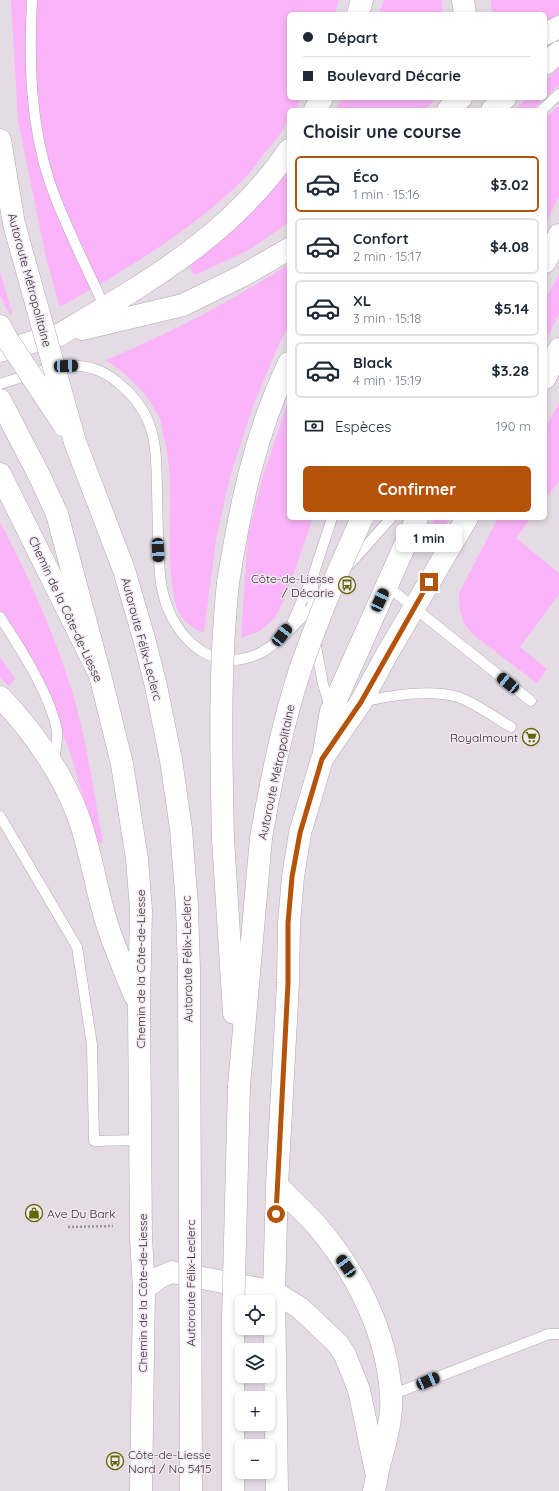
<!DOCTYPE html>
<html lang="fr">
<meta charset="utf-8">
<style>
body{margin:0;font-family:Quicksand,sans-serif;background:#f6f6f7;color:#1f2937;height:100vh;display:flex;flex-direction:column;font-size:15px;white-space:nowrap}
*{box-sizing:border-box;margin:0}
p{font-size:13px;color:#747a83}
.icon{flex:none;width:22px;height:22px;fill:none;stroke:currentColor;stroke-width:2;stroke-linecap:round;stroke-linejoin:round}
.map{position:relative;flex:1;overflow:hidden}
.sheet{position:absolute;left:287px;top:108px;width:260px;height:412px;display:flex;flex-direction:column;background:#fff;border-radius:6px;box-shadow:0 2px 6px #0003}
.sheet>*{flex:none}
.hud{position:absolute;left:287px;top:12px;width:260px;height:88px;border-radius:6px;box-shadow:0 2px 6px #0003;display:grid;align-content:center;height:88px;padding:0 16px;background:#fff}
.buttons{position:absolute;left:235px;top:1295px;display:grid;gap:8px}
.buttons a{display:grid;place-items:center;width:40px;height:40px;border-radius:6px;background:#fff;box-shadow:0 2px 6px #0003;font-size:20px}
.end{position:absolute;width:18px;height:18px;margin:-9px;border:5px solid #b45309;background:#fff;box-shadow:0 0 0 2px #fff}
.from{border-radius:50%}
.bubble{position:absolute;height:28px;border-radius:6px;background:#fff;box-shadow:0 2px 6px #0003;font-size:13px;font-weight:800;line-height:28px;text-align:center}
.car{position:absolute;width:12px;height:24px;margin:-12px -6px;border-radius:5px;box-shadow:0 0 3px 1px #0007;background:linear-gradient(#222 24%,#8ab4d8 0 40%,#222 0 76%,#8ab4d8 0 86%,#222 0)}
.hud b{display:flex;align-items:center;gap:14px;height:38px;font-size:15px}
.hud b+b{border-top:1px solid #e0e1e3}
.hud i{width:10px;height:10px;background:#1f2937}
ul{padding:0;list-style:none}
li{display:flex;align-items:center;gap:12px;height:56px;margin:0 8px 6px;padding:0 8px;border:2px solid #e0e1e3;border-radius:6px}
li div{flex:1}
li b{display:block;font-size:15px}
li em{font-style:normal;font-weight:800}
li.current{border-color:#b45309}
li>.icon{width:36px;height:36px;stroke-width:1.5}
h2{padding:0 16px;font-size:18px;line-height:48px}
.pay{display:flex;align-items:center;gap:10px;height:44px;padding:0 16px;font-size:15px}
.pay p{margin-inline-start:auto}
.button{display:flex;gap:8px;margin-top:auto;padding:8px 16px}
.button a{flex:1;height:46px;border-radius:6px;background:#b45309;color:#fff;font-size:16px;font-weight:800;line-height:46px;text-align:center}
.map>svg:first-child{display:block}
.green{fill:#fbb4f9}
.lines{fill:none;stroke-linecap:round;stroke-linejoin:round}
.lane-casing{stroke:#b1a7b1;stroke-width:11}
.secondary-casing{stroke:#b1a7b1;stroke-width:23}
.primary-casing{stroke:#b1a7b1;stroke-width:23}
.highway-casing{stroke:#b1a7b1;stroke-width:23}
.path{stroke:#999299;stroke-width:2.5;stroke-dasharray:2 2;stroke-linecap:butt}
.lane{stroke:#fff;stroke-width:10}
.secondary{stroke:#fff;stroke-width:22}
.primary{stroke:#fff;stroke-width:22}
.highway{stroke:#fff;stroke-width:22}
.highway-bridge-casing{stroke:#b1a7b1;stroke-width:23;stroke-linecap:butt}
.highway-bridge{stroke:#fff;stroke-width:22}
.route{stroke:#b45309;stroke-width:5}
.labels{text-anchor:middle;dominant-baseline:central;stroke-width:3;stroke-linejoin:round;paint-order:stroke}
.street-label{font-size:12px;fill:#343034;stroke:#f3e8f2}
.poi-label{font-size:12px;fill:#343034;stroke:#f3e8f2;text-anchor:end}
</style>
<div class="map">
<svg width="559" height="1491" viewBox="0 0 559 1491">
<rect width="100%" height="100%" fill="#e5dbe5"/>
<path class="green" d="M11,0h328l-4,14h-46v84h12l-6,12h-6c0,17 -13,29 -23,41 -8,11 -16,22 -25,31 -53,51 -117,89 -181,125l-14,-49 -28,-137z
M384,0h58l1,14h-64z
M491,0h68v14l-14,8v-8h-53z
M559,67v18l-14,13v-17z
M343,98h94l-13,12h-89z
M527,98h18l-13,12h-17z
M559,105v91l-14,29v-107z
M289,171v51l-40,28 -54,25 -6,-8c37,-29 69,-61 100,-96z
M289,264v62l-9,16 -26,61 -24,73 -14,63 -12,94c-9,-4 -16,-8 -22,-16 -8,-10 -8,-22 -10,-34 -6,-49 4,-98 -8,-145 -2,-7 -2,-15 -5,-21 -12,-25 -31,-42 -53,-57 63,-26 126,-59 183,-96z
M0,272l12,41 -2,2 -10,-19z
M559,274v40l-14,28v-42z
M289,399v119h24l-27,77 -11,23 -15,13 -19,7 7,-102 15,-60z
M559,403v78l-14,18v-70z
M435,518h15l-19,31 -9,-5z
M498,518h33l-15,20 43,35v21l-39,53 27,22 -10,14 -65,-49 -8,-11 -4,-13 -1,-17z
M0,522c29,55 55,113 73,172 14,49 21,99 30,149l-6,1 -27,-92 -21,-53 -29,-58 -20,-31z
M0,657l15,22 -6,7 -9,-8z"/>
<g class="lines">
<g class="lane-casing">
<path id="lane" d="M32,0c-3,61 -2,124 18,183 15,43 37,85 56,127
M542,110l17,-16
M0,384c24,-7 53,-20 79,-18 17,1 31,9 43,20 35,31 34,61 35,104 1,31 0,62 4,93 7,49 49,96 101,69 20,-11 43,-38 59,-55
M349,565l42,-47
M387,586l144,115
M312,609l2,-36
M0,617c21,32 49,76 57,113 1,10 -2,22 -3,31
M293,621l21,-48 18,-55
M315,641l8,43 7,23
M363,702c27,-7 69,-13 95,-5 19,7 36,20 53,30
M0,816l77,131 15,98 2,96 46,-1
M391,1395l158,-61h10"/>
</g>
<g class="secondary-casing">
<path id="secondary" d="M545,262l14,-27
M545,378l14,-29
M0,474l100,201 22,89 15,95 4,51 -2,96 2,232 3,51 -3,202
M0,697c31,32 61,74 77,116 12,31 17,65 26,97 7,29 21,58 32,86
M324,752l7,-41 86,-193
M277,1185c13,14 28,27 41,42 39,46 69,106 73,168 2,23 -7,52 -13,75
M144,1289l14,-11 14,-6 102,20 26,16 38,36 7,11 14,35 18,86 -3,15
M277,1491l-3,-199 3,-107 11,-202 1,-60 4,-46 7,-44 22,-74 39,-57 26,-48 80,-136"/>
</g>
<g class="primary-casing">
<path id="primary" d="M0,351l59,-16"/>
</g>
<g class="highway-casing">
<path id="highway" d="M463,0l2,14
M358,14l4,-14
M545,34l14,-7
M545,64l14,-12
M315,110l7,-12
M448,110l13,-12
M492,110l13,-12
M0,140l14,84 29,104
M0,326l7,13
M82,329l101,-24 59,-29 47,-27
M59,335c87,-52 172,-99 230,-185
M0,400l39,75 18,39 43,161
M228,583c12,-76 27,-150 61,-220
M223,839l11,174
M239,1086l22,-248"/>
</g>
<path class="path" d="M68,1227l45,-1"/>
<use href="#lane" class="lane"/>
<use href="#secondary" class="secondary"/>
<use href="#primary" class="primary"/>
<use href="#highway" class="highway"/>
<g class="highway-bridge-casing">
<path id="highway-bridge" d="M43,328l32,114 49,128 21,72 11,44 15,74 10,69 6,77 2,64 2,521
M7,339l57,86
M261,838c10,-56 21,-113 39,-168 18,-52 39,-102 62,-152
M223,839c-2,-86 -4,-170 5,-256
M233,1491v-172l6,-233"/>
</g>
<use href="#highway-bridge" class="highway-bridge"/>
</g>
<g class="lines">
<path class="route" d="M276,1214l12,-231v-60l4,-46 8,-44 22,-74 39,-57 68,-120"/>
</g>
<defs>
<g id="bus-ring" transform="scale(0.9)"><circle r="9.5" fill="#f3e8f2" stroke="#616705" stroke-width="1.5"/><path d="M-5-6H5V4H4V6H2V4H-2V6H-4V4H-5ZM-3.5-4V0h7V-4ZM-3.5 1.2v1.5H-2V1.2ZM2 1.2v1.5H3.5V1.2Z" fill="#616705"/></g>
<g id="supermarket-ring" transform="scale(0.9)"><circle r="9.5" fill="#f3e8f2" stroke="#616705" stroke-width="1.5"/><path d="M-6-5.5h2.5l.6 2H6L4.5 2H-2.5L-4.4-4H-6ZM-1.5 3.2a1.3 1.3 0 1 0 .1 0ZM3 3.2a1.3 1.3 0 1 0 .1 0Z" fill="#616705"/></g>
<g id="shop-ring" transform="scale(0.9)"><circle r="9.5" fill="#f3e8f2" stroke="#616705" stroke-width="1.5"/><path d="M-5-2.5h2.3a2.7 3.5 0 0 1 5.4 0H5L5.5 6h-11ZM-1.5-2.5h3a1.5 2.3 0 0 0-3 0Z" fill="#616705"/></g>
</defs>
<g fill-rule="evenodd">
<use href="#bus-ring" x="347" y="585"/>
<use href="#supermarket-ring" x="531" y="737"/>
<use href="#shop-ring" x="34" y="1213"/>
<use href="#bus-ring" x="115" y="1461"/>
</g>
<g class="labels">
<g class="street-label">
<text transform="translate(30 280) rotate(75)">Autoroute Métropolitaine</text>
<text transform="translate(66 609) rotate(65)">Chemin de la Côte-de-Liesse</text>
<text transform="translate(142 639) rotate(75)">Autoroute Félix-Leclerc</text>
<text transform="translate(276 772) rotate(-78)">Autoroute Métropolitaine</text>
<text transform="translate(187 959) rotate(-91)">Autoroute Félix-Leclerc</text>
<text transform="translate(140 969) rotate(-90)">Chemin de la Côte-de-Liesse</text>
<text transform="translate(190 1283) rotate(-90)">Autoroute Félix-Leclerc</text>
<text transform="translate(142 1293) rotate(-90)">Chemin de la Côte-de-Liesse</text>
</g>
<g class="poi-label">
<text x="334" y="578">Côte-de-Liesse<tspan x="334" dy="14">/ Décarie</tspan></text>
<text x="518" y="737">Royalmount</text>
<text x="47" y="1213" text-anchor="start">Ave Du Bark</text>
<text x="128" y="1454" text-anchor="start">Côte-de-Liesse<tspan x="128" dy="14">Nord / No 5415</tspan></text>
</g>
</g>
</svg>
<div class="buttons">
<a><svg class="icon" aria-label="locate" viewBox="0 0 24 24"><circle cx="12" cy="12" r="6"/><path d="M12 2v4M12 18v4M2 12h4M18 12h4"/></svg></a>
<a><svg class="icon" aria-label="layers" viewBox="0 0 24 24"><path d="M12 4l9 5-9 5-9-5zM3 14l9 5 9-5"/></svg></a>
<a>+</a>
<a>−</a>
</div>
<i class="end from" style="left:276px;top:1214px"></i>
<i class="end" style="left:429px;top:582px"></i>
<div class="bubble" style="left:396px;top:524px;width:66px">1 min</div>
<i class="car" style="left:66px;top:366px;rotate:88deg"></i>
<i class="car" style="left:158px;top:550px;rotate:177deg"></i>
<i class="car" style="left:380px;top:600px;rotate:25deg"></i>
<i class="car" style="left:282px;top:635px;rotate:38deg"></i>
<i class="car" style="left:508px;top:683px;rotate:309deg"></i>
<i class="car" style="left:346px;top:1266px;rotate:325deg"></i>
<i class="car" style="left:428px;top:1381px;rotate:67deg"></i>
<div class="hud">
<b><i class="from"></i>Départ</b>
<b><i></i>Boulevard Décarie</b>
</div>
<section class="sheet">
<h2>Choisir une course</h2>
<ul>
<li class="current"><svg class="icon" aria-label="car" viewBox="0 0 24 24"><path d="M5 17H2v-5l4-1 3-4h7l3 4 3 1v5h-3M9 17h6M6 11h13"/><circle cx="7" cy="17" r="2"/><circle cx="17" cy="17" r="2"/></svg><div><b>Éco</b><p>1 min · 15:16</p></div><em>$3.02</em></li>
<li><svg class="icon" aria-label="car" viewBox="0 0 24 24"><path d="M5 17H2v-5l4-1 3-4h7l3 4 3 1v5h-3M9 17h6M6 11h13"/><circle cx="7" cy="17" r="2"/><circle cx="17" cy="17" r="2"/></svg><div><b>Confort</b><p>2 min · 15:17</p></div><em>$4.08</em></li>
<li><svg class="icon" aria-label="car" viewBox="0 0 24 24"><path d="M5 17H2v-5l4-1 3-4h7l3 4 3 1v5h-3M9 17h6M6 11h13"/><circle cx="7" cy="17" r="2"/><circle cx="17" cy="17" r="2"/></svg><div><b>XL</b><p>3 min · 15:18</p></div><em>$5.14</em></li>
<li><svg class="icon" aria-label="car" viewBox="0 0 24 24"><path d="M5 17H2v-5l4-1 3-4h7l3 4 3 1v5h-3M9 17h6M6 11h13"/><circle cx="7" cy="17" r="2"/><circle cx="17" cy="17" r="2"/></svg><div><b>Black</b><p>4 min · 15:19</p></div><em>$3.28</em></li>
</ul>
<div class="pay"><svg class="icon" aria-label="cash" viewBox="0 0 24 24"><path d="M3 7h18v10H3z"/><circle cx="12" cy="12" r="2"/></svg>Espèces<p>190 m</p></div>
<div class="button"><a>Confirmer</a></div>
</section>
</div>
